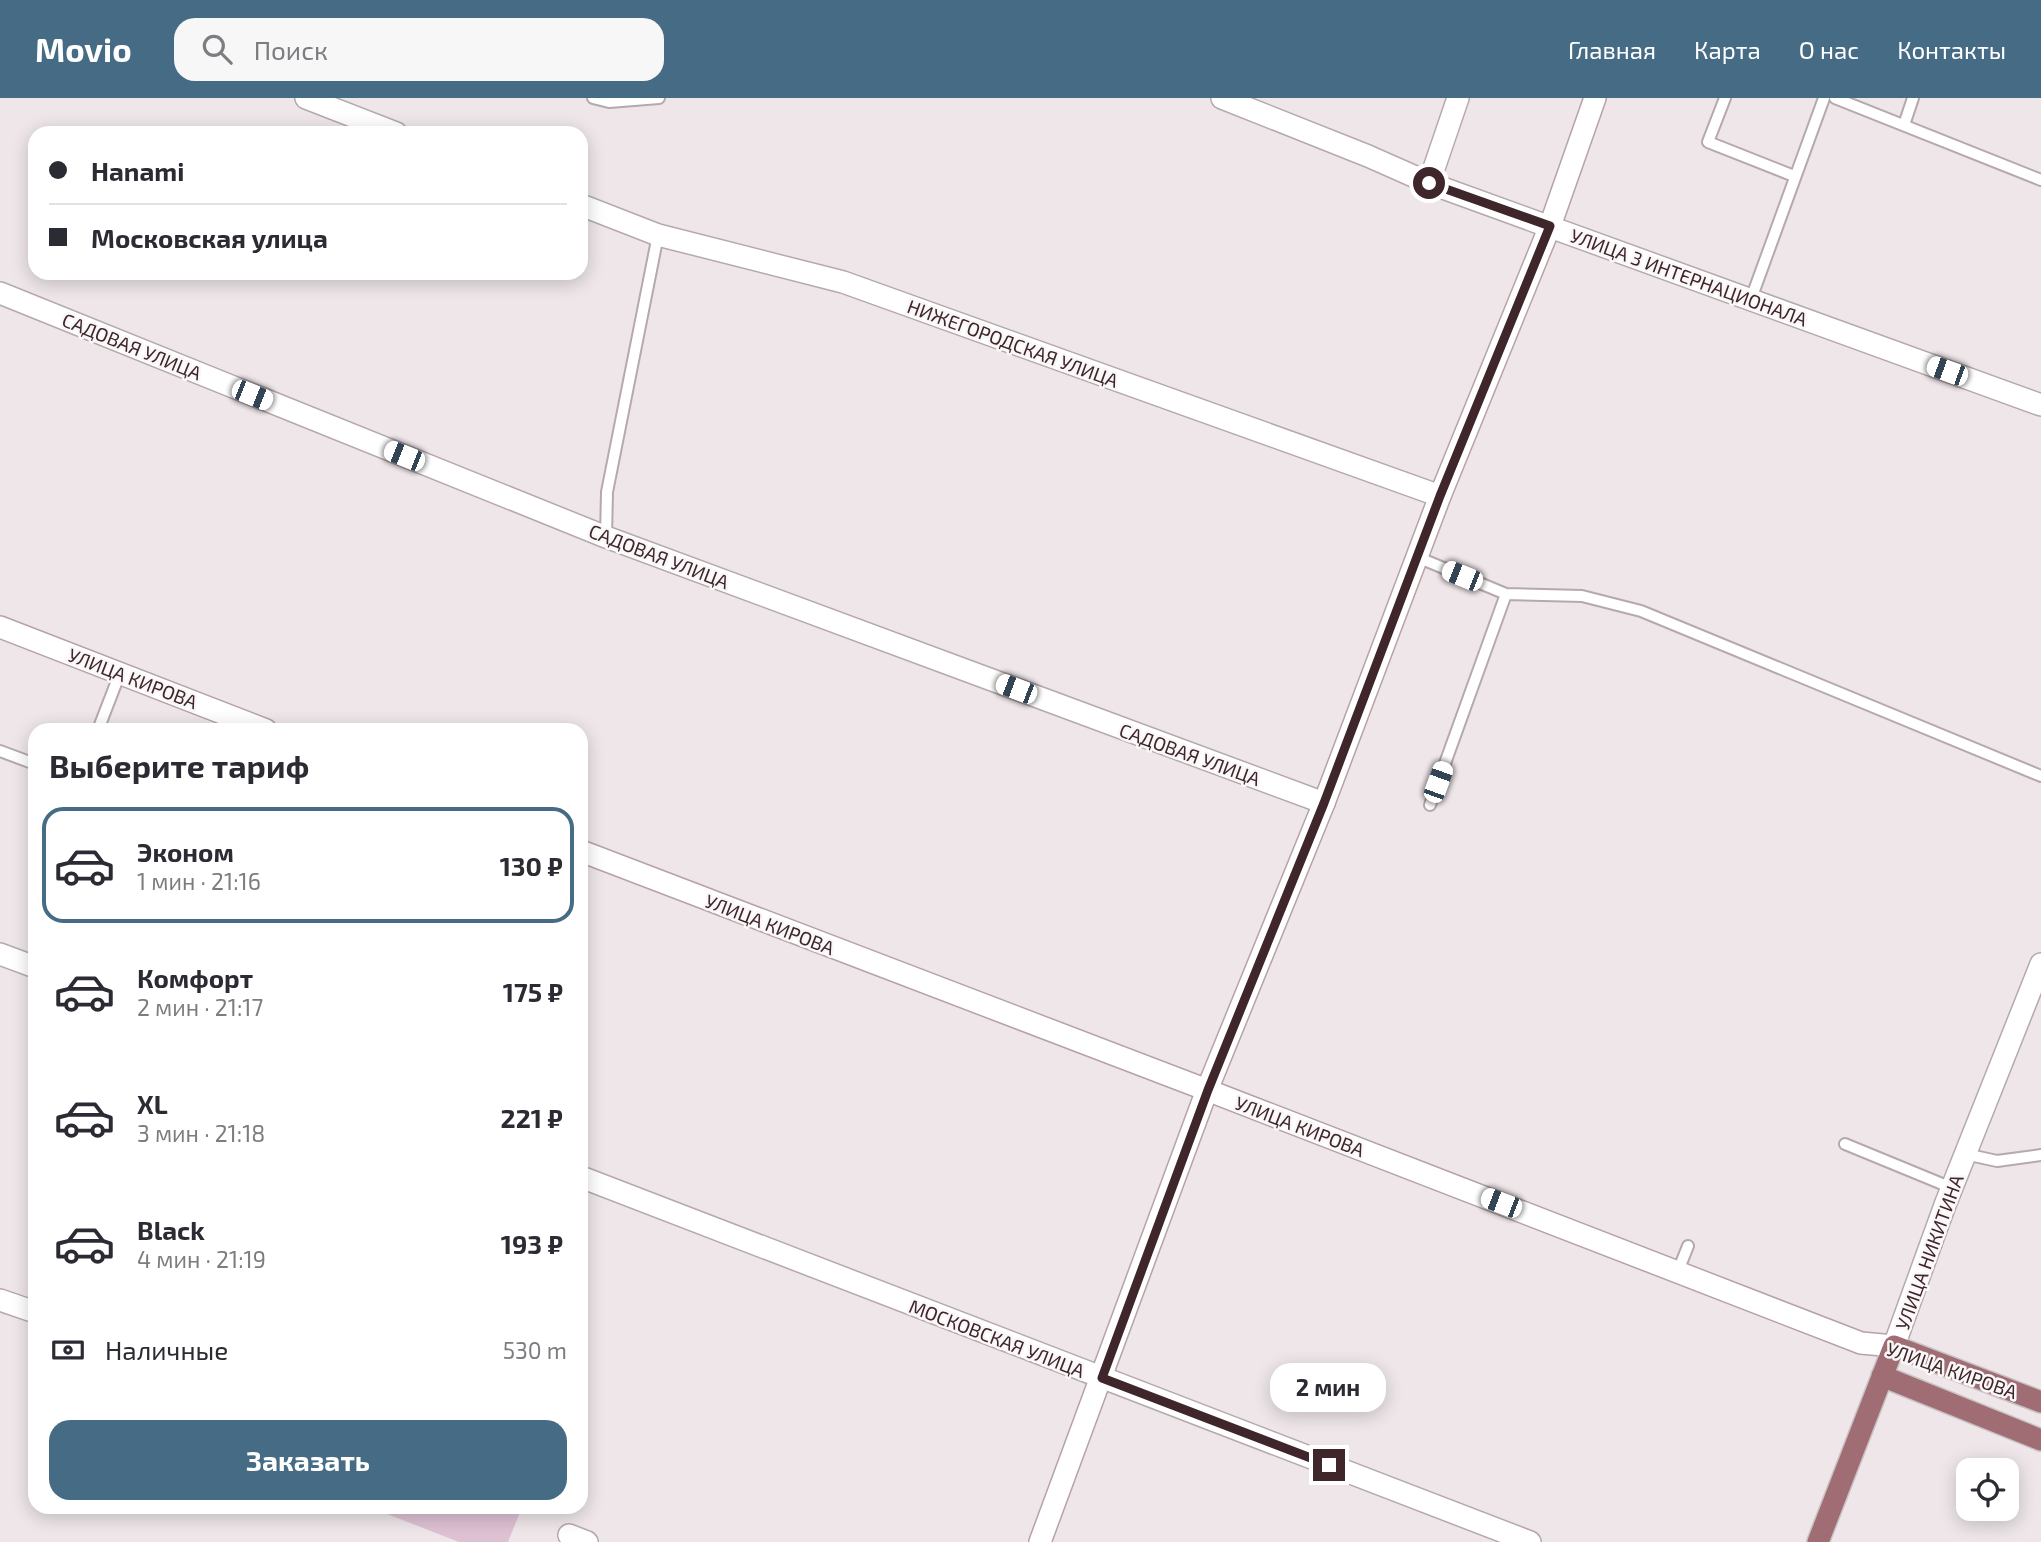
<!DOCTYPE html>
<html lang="ru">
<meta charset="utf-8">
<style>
body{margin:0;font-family:"Exo 2",sans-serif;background:#f7f7f7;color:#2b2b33;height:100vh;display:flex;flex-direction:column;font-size:26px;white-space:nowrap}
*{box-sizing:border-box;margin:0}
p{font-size:23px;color:#7c7c81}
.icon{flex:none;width:38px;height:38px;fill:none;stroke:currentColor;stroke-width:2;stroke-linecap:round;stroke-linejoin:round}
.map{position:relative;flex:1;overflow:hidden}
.drawer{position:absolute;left:28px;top:625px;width:560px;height:791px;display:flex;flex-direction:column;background:#fff;border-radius:21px;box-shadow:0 4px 18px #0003}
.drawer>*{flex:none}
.banner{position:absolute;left:28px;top:28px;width:560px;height:154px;border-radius:21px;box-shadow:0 4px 18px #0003;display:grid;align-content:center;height:154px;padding:0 21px;background:#fff}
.tools{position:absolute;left:1956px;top:1360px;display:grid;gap:14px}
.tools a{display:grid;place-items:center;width:63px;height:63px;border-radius:14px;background:#fff;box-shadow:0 4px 18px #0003;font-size:35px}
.end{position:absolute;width:32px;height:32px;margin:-16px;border:9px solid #3f262a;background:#fff;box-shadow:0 0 0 4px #fff}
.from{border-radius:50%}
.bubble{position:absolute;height:49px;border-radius:21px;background:#fff;box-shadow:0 4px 18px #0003;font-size:23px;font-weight:700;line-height:49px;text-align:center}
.car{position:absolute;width:21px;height:42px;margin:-21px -10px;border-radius:9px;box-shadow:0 0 5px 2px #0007;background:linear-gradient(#fff 24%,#345 0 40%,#fff 0 76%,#345 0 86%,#fff 0)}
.banner b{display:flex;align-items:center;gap:24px;height:66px;font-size:26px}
.banner b+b{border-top:2px solid #e1e1e2}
.banner i{width:18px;height:18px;background:#2b2b33}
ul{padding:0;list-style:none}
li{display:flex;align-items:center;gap:21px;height:116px;margin:0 14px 10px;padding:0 7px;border:4px solid transparent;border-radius:21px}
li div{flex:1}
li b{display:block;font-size:26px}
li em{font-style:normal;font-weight:700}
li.selected{border-color:#466c85}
li>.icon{width:63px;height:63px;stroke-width:1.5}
h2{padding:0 21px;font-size:32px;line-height:84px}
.pay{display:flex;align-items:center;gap:18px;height:77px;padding:0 21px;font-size:26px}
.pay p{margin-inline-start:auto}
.button{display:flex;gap:14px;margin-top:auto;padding:14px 21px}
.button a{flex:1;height:80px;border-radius:21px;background:#466c85;color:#fff;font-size:28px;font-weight:700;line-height:80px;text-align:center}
header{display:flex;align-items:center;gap:42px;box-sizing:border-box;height:98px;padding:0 35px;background:#466c85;color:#fff}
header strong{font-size:33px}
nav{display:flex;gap:38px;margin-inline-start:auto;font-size:24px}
.search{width:490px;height:63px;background:#f7f7f7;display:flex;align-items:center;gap:18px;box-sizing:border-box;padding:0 24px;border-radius:21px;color:#7c7c81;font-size:26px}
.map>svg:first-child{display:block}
.green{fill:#dec1d3}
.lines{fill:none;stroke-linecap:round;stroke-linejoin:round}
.lane-casing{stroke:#b6a9ac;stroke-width:14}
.street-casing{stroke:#b6a9ac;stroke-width:24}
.secondary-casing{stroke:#b6a2a7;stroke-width:24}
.primary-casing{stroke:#c9c2c3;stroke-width:24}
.lane{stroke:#fff;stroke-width:10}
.street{stroke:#fff;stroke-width:21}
.secondary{stroke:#fff;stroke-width:21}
.primary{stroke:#a16d75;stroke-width:21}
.route{stroke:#3f262a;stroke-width:9}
.labels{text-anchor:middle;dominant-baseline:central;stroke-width:5;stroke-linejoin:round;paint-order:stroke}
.street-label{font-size:19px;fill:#3f262a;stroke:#faf7f8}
</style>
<header>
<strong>Movio</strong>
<div class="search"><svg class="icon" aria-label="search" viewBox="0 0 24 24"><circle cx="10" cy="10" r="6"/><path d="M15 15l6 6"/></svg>Поиск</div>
<nav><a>Главная</a><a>Карта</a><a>О нас</a><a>Контакты</a></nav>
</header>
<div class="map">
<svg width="2041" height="1444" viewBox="0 0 2041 1444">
<rect width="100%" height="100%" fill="#eee6e9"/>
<path class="green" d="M369,1409h153l-14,35h-49z"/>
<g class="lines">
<g class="lane-casing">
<path id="lane" d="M593,0l16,4 50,-4
M1725,0l-17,44 86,34
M1835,0l206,82
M1904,27l9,-27
M1751,201l73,-201
M606,439l1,-45 51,-257
M1417,459l89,37 76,2 59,15 400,165
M98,632l22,-57
M0,653l35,13
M1430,707l76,-211
M1845,1046l107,44
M1965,1056l32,7 44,-6
M1678,1173l10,-25"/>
</g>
<g class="street-casing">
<path id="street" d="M306,0l90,35
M1222,0l146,58 61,27 612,222
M1429,85l29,-85
M581,107l77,30 185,47 597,214
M0,195l606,244 718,266
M0,856l35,13
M581,1079l949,365
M0,1202l35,12
M1894,1248l51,-141 96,-241
M569,1437l18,7"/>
</g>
<g class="secondary-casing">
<path id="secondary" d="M0,529l266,103
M581,753l626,239 654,253 33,3
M1040,1444l167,-452 117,-287 116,-307 110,-270 45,-128"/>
</g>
<g class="primary-casing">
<path id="primary" d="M1882,1278l159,64
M1818,1444l76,-196 147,56"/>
</g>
<use href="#lane" class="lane"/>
<use href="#street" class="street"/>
<use href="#secondary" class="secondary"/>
<use href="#primary" class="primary"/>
</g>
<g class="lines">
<path class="route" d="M1329,1367l-227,-87 106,-288 116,-287 116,-307 110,-270 -121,-43"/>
</g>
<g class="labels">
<g class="street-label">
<text transform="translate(1689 179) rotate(20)">УЛИЦА 3 ИНТЕРНАЦИОНАЛА</text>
<text transform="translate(1013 245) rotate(20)">НИЖЕГОРОДСКАЯ УЛИЦА</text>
<text transform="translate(132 248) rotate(22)">САДОВАЯ УЛИЦА</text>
<text transform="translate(659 458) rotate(21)">САДОВАЯ УЛИЦА</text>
<text transform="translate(133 580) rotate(21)">УЛИЦА КИРОВА</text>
<text transform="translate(1190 656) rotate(20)">САДОВАЯ УЛИЦА</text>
<text transform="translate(770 826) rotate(21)">УЛИЦА КИРОВА</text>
<text transform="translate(1300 1028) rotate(21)">УЛИЦА КИРОВА</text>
<text transform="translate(1929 1154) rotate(-70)">УЛИЦА НИКИТИНА</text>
<text transform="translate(997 1240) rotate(21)">МОСКОВСКАЯ УЛИЦА</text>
<text transform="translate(1952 1272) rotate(19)">УЛИЦА КИРОВА</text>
</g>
</g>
</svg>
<div class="tools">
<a><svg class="icon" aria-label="locate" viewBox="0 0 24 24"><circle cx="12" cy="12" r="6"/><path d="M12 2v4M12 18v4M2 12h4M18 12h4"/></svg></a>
</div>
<i class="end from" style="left:1429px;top:85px"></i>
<i class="end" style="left:1329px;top:1367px"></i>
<div class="bubble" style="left:1270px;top:1265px;width:116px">2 мин</div>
<i class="car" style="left:1947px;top:273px;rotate:290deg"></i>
<i class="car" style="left:252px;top:297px;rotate:112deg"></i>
<i class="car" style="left:404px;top:358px;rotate:292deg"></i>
<i class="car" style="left:1462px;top:478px;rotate:292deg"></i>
<i class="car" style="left:1016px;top:591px;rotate:291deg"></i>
<i class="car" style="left:1438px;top:684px;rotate:20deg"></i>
<i class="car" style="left:1501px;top:1105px;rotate:291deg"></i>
<div class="banner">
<b><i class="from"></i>Hanami</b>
<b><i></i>Московская улица</b>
</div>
<section class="drawer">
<h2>Выберите тариф</h2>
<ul>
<li class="selected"><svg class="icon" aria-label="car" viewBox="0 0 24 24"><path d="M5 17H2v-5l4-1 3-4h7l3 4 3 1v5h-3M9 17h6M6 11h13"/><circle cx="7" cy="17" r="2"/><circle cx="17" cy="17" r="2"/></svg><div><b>Эконом</b><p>1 мин · 21:16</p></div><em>130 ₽</em></li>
<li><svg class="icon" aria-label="car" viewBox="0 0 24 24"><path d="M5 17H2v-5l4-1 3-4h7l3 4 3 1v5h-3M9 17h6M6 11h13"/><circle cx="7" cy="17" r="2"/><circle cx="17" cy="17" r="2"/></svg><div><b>Комфорт</b><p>2 мин · 21:17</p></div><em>175 ₽</em></li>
<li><svg class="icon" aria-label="car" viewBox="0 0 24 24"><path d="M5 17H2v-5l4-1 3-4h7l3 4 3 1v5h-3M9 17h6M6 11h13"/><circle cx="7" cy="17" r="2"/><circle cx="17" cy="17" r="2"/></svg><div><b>XL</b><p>3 мин · 21:18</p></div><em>221 ₽</em></li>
<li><svg class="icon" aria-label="car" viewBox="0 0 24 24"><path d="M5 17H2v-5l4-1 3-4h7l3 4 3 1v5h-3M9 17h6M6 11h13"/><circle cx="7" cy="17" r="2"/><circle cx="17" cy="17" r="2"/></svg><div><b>Black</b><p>4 мин · 21:19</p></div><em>193 ₽</em></li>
</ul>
<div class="pay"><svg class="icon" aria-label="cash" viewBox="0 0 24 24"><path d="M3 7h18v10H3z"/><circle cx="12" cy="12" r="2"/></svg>Наличные<p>530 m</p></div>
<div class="button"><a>Заказать</a></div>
</section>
</div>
